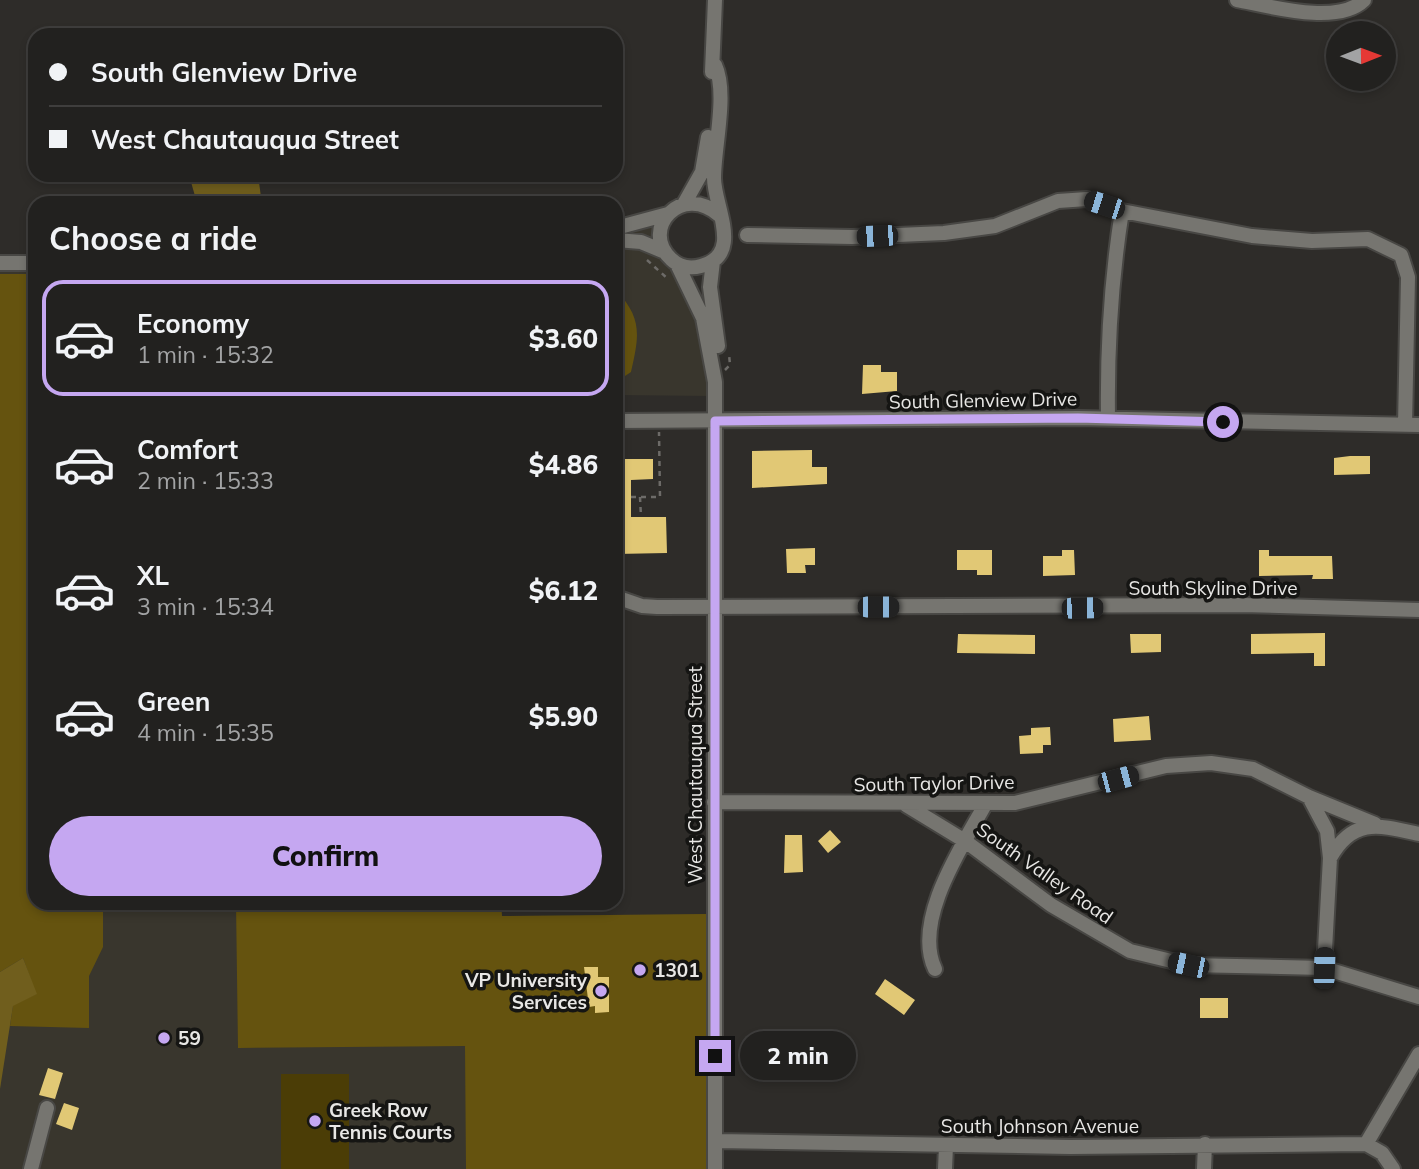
<!DOCTYPE html>
<meta charset="utf-8">
<style>
body{margin:0;font-family:Mulish,sans-serif;background:#2e2e2c;color:#f1f3f6;height:100vh;display:flex;flex-direction:column;font-size:26px;white-space:nowrap}
*{box-sizing:border-box;margin:0}
p{font-size:23px;color:#a2a3a4}
.icon{flex:none;width:38px;height:38px;fill:none;stroke:currentColor;stroke-width:2;stroke-linecap:round;stroke-linejoin:round}
.map{position:relative;flex:1;overflow:hidden}
.side{position:absolute;left:28px;top:196px;width:595px;height:714px;display:flex;flex-direction:column;background:#22211f;border-radius:21px;box-shadow:0 4px 10px #0003,0 0 0 2px #3f3e3d}
.side>*{flex:none}
.hud{position:absolute;left:28px;top:28px;width:595px;height:154px;border-radius:21px;box-shadow:0 4px 10px #0003,0 0 0 2px #3f3e3d;display:grid;align-content:center;height:154px;padding:0 21px;background:#22211f}
.needle{width:46px;rotate:89deg}
.fabs{position:absolute;left:1326px;top:21px;display:grid;gap:14px}
.fabs a{display:grid;place-items:center;width:70px;height:70px;border-radius:50%;background:#22211f;box-shadow:0 4px 10px #0003,0 0 0 2px #3f3e3d;font-size:35px}
.end{position:absolute;width:32px;height:32px;margin:-16px;border:9px solid #c5a7f1;background:#111;box-shadow:0 0 0 4px #111}
.from{border-radius:50%}
.bubble{position:absolute;height:49px;border-radius:24px;background:#22211f;box-shadow:0 4px 10px #0003,0 0 0 2px #3f3e3d;font-size:23px;font-weight:800;line-height:49px;text-align:center}
.car{position:absolute;width:21px;height:42px;margin:-21px -10px;border-radius:9px;box-shadow:0 0 5px 2px #0007;background:linear-gradient(#222 24%,#8ab4d8 0 40%,#222 0 76%,#8ab4d8 0 86%,#222 0)}
.hud b{display:flex;align-items:center;gap:24px;height:66px;font-size:26px}
.hud b+b{border-top:2px solid #3f3e3d}
.hud i{width:18px;height:18px;background:#f1f3f6}
ul{padding:0;list-style:none}
li{display:flex;align-items:center;gap:21px;height:116px;margin:0 14px 10px;padding:0 7px;border:4px solid transparent;border-radius:21px}
li div{flex:1}
li b{display:block;font-size:26px}
li em{font-style:normal;font-weight:800}
li.on{border-color:#c5a7f1}
li>.icon{width:63px;height:63px;stroke-width:1.5}
h2{padding:0 21px;font-size:32px;line-height:84px}
.action{display:flex;gap:14px;margin-top:auto;padding:14px 21px}
.action a{flex:1;height:80px;border-radius:42px;background:#c5a7f1;color:#111;font-size:28px;font-weight:800;line-height:80px;text-align:center}
.map>svg:first-child{display:block}
.built{fill:#39362d}
.green{fill:#4b3d06}
.forest{fill:#65530f}
.water{fill:#705e1d}
.building{fill:#e1c875}
.lines{fill:none;stroke-linecap:round;stroke-linejoin:round}
.minor-casing{stroke:#484744;stroke-width:18}
.path{stroke:#6d6b68;stroke-width:2.5;stroke-dasharray:5 5;stroke-linecap:butt}
.minor{stroke:#767570;stroke-width:14}
.route{stroke:#c5a7f1;stroke-width:9}
.poi-dot{fill:#c5a7f1;stroke:#151513;stroke-width:2.5}
.labels{text-anchor:middle;dominant-baseline:central;stroke-width:7;stroke-linejoin:round;paint-order:stroke}
.street-label{font-size:19px;fill:#e8e7e5;stroke:#151513}
.poi-label{font-size:19px;font-weight:bold;fill:#e8e7e5;stroke:#151513;text-anchor:start}
</style>
<div class="map">
<svg width="1419" height="1169" viewBox="0 0 1419 1169">
<rect width="100%" height="100%" fill="#2e2c29"/>
<path class="built" d="M652,215l1,23 34,56 15,38 8,64 -94,-1v-172z
M0,255h35v648h466l1,13 204,-2 1,255h-707z"/>
<path class="green" d="M281,1074h68v95h-68z"/>
<path class="forest" d="M0,274h35v629h81l-13,8v36l-14,29v52l-79,-2 3,-21 23,-11 -13,-36 -23,14z
M616,290c27,29 23,46 15,82l-15,10z
M236,903h265l1,13 204,-2 1,255h-241l-1,-123 -227,2z"/>
<path class="water" d="M189,175h69l3,22 11,6h-75z
M23,958l14,36 -24,12 -13,83v-117z"/>
<path class="building" d="M863,365h18v7h16v19l-35,3z
M812,450v17h15v17l-75,4v-37z
M1350,456h20v18l-36,1v-17z
M616,459h37v20l-22,1v37h35l1,36 -51,1z
M815,548v17h-10l1,8h-19l-1,-24z
M957,550h35v25h-15v-5h-20z
M1062,550h12l1,25 -32,1v-20h19z
M1259,550h10v6h63l1,23h-21l1,-4 -54,1z
M1325,633v33h-11v-13l-63,1v-20z
M958,634l77,1v19l-78,-1z
M1130,634h31v18l-30,1z
M1149,716l2,24 -37,2 -1,-23z
M1050,727l1,18h-8v8l-23,1 -1,-18 12,-1v-7z
M830,830l11,12 -13,11 -10,-12z
M785,835h17l1,37 -19,1z
M584,967h14v10h11v35l-14,1v-7l-6,1z
M885,979l30,21 -11,15 -29,-21z
M1200,998h28v20h-28z
M48,1068l15,5 -8,26 -16,-4z
M64,1103l15,5 -7,22 -16,-6z"/>
<g class="lines">
<g class="minor-casing">
<path id="minor" d="M1237,0c32,6 101,26 127,0
M715,65c13,28 -1,82 -1,113 0,28 30,77 -13,88 -11,3 -22,1 -30,-7 -32,-30 11,-77 48,-44
M712,72l3,-72
M684,204l18,-32 6,-35
M616,228l52,-14
M747,235l105,2 92,-4 51,-7 63,-25 29,-2 35,12 130,25 60,5 56,-2 33,16 7,22 -3,148
M616,240l25,2 24,10
M713,261l-3,26 8,59
M0,263h35
M677,264l26,54 12,64v787
M1108,418c-1,-70 3,-138 14,-207
M616,421l462,-3 341,7
M616,597l26,9 15,1 585,-2 177,5
M1309,797l66,27
M714,802l301,1 151,-37 45,-3 42,6 56,28 18,34 3,27 -6,110
M906,805l59,36 86,64 79,46 58,14 136,3 95,29
M1330,858c23,-41 49,-33 89,-24
M935,969c-23,-49 28,-124 51,-166
M715,1141l355,6 296,-3 16,9 11,16
M1366,1144l53,-90
M31,1169l16,-61
M945,1169l1,-23
M1204,1169l1,-25"/>
</g>
<path class="path" d="M647,260l21,19
M725,370l5,-5 -1,-11
M631,497h29l-1,-65
M640,497l1,20"/>
<use href="#minor" class="minor"/>
</g>
<g class="lines">
<path class="route" d="M715,1056v-635l363,-3 145,4"/>
</g>
<g class="poi-dot">
<circle cx="640" cy="970" r="7"/>
<circle cx="601" cy="991" r="7"/>
<circle cx="164" cy="1038" r="7"/>
<circle cx="315" cy="1121" r="7"/>
</g>
<g class="labels">
<g class="street-label">
<text transform="translate(983 400) rotate(-1)">South Glenview Drive</text>
<text x="1213" y="588">South Skyline Drive</text>
<text transform="translate(695 775) rotate(-90)">West Chautauqua Street</text>
<text transform="translate(934 783) rotate(-1)">South Taylor Drive</text>
<text transform="translate(1045 873) rotate(35)">South Valley Road</text>
<text x="1040" y="1126">South Johnson Avenue</text>
</g>
<g class="poi-label">
<text x="654" y="970">1301</text>
<text x="587" y="980" text-anchor="end">VP University<tspan x="587" dy="22">Services</tspan></text>
<text x="178" y="1038">59</text>
<text x="329" y="1110">Greek Row<tspan x="329" dy="22">Tennis Courts</tspan></text>
</g>
</g>
</svg>
<div class="fabs">
<a><svg class="needle" viewBox="-14 -14 28 28"><path d="M0-13l5 13h-10z" fill="#e53935"/><path d="M0 13l5-13h-10z" fill="#a2a3a4"/></svg></a>
</div>
<i class="end from" style="left:1223px;top:422px"></i>
<i class="end" style="left:715px;top:1056px"></i>
<div class="bubble" style="left:740px;top:1031px;width:116px">2 min</div>
<i class="car" style="left:1104px;top:205px;rotate:288deg"></i>
<i class="car" style="left:877px;top:236px;rotate:268deg"></i>
<i class="car" style="left:878px;top:607px;rotate:90deg"></i>
<i class="car" style="left:1082px;top:608px;rotate:89deg"></i>
<i class="car" style="left:1118px;top:779px;rotate:75deg"></i>
<i class="car" style="left:1188px;top:965px;rotate:282deg"></i>
<i class="car" style="left:1324px;top:968px;rotate:2deg"></i>
<div class="hud">
<b><i class="from"></i>South Glenview Drive</b>
<b><i></i>West Chautauqua Street</b>
</div>
<section class="side">
<h2>Choose a ride</h2>
<ul>
<li class="on"><svg class="icon" aria-label="car" viewBox="0 0 24 24"><path d="M5 17H2v-5l4-1 3-4h7l3 4 3 1v5h-3M9 17h6M6 11h13"/><circle cx="7" cy="17" r="2"/><circle cx="17" cy="17" r="2"/></svg><div><b>Economy</b><p>1 min · 15:32</p></div><em>$3.60</em></li>
<li><svg class="icon" aria-label="car" viewBox="0 0 24 24"><path d="M5 17H2v-5l4-1 3-4h7l3 4 3 1v5h-3M9 17h6M6 11h13"/><circle cx="7" cy="17" r="2"/><circle cx="17" cy="17" r="2"/></svg><div><b>Comfort</b><p>2 min · 15:33</p></div><em>$4.86</em></li>
<li><svg class="icon" aria-label="car" viewBox="0 0 24 24"><path d="M5 17H2v-5l4-1 3-4h7l3 4 3 1v5h-3M9 17h6M6 11h13"/><circle cx="7" cy="17" r="2"/><circle cx="17" cy="17" r="2"/></svg><div><b>XL</b><p>3 min · 15:34</p></div><em>$6.12</em></li>
<li><svg class="icon" aria-label="car" viewBox="0 0 24 24"><path d="M5 17H2v-5l4-1 3-4h7l3 4 3 1v5h-3M9 17h6M6 11h13"/><circle cx="7" cy="17" r="2"/><circle cx="17" cy="17" r="2"/></svg><div><b>Green</b><p>4 min · 15:35</p></div><em>$5.90</em></li>
</ul>
<div class="action"><a>Confirm</a></div>
</section>
</div>
